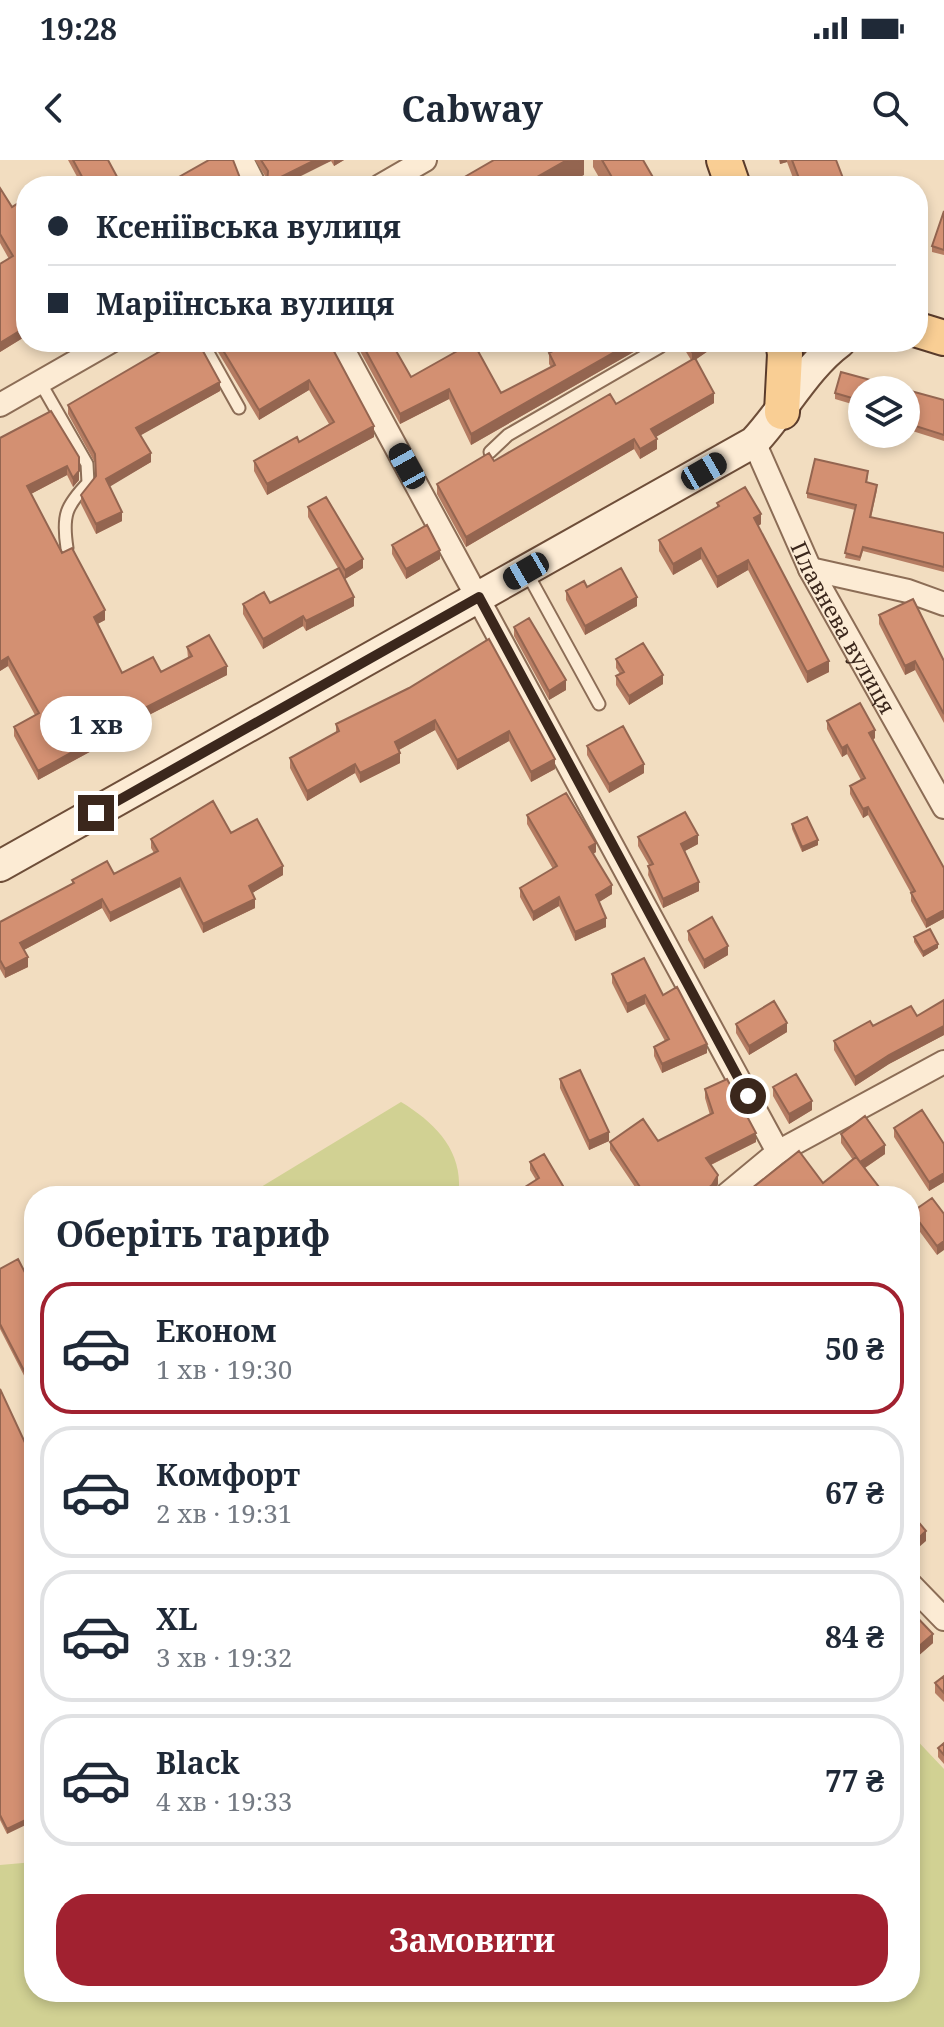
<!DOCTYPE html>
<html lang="uk">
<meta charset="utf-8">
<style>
body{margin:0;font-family:"Noto Serif",serif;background:#f6f6f7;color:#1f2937;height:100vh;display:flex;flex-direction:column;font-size:30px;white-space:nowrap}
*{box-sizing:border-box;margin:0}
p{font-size:26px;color:#747a83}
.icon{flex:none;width:44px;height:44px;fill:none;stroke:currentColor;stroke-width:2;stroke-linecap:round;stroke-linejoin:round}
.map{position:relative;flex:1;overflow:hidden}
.panel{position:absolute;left:24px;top:1026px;width:896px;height:816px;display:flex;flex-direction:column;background:#fff;border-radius:32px;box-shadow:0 4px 12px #0003}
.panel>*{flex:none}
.hud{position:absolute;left:16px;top:16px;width:912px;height:176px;border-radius:32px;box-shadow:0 4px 12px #0003;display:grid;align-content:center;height:176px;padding:0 32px;background:#fff}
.controls{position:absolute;left:848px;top:216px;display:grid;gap:16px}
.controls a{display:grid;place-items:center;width:72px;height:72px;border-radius:50%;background:#fff;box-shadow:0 4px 12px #0003;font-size:40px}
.end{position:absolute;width:36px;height:36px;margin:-18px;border:10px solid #3b271c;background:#fff;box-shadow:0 0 0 4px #fff}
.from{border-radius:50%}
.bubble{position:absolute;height:56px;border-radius:28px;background:#fff;box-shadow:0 4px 12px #0003;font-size:26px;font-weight:700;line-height:56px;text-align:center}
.car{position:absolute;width:24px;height:48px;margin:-24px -12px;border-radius:10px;box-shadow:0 0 6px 2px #0007;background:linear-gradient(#222 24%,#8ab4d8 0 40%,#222 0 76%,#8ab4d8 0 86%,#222 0)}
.hud b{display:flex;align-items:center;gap:28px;height:76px;font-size:30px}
.hud b+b{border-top:2px solid #e0e1e3}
.hud i{width:20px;height:20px;background:#1f2937}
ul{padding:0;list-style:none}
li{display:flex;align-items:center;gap:24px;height:132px;margin:0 16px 12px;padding:0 16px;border:4px solid #e0e1e3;border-radius:32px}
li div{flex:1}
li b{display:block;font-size:30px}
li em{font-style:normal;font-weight:700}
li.active{border-color:#a12130}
li>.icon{width:72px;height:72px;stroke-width:1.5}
h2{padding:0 32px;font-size:36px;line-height:96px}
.cta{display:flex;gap:16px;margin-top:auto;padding:16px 32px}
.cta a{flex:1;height:92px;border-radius:32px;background:#a12130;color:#fff;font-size:32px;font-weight:700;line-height:92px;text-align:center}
.status{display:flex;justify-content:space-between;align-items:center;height:56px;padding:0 40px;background:#fff;direction:ltr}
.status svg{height:22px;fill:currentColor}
header{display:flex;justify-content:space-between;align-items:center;height:104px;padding:0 32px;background:#fff;font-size:36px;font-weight:700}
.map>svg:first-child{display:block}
.green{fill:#d1d193}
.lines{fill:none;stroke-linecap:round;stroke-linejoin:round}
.service-casing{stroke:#8c6d56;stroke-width:15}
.minor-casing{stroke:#8c6d56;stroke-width:26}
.secondary-casing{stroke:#6e4e39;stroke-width:34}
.primary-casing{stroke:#5a3b2b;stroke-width:38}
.service{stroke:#fcebd4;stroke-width:11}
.minor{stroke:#fcebd4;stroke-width:22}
.secondary{stroke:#fcebd4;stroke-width:30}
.primary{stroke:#f9ce94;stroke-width:34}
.wall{fill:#b57c62}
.shaded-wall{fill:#946550}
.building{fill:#d39072;stroke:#946550;stroke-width:2}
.route{stroke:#3b271c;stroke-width:10}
.labels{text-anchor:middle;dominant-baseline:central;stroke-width:7;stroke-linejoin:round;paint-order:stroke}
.street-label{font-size:22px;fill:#3b271c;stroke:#f8e8d0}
</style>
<div class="status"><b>19:28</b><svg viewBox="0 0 49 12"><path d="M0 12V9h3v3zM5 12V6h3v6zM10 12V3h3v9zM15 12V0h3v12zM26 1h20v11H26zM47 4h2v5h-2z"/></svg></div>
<header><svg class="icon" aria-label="back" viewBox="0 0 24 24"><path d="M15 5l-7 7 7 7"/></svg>Cabway<svg class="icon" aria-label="search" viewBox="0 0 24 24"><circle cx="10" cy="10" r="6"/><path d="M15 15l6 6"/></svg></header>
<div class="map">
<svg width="944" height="1867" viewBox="0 0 944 1867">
<rect width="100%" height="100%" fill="#f2ddc0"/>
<path class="green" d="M401,942c35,21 64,51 57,94h-212z
M910,1573l34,36v258h-944v-162l34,-3v130h876z"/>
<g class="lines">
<g class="service-casing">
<path id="service" d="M202,182l37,66
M40,222l47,82 1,19c-22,23 -26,32 -21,65
M490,292l18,-17 152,-88v-5
M526,411l73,133"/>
</g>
<g class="minor-casing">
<g id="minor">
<path d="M242,0l13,26"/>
<path d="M380,26l45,-26"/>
<path d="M339,182l439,810"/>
<path d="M0,245l110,-63"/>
<path id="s1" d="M754,282l56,127 134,238"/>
<path d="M810,409l98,22 36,13"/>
<path d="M725,1036l53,-44 166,-90"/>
<path d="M910,1424l34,35"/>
</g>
</g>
<g class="secondary-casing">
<path id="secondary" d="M0,706l754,-424c30,-32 52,-75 86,-100"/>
</g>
<g class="primary-casing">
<path id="primary" d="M724,0l9,26
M918,170l26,8
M782,252l3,-58 -2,-12"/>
</g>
<use href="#service" class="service"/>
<use href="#minor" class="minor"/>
<use href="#secondary" class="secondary"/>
<use href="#primary" class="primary"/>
</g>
<path class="wall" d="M68,0h40l14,26h-40z
M255,0h89l-10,6 -3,-5 -64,25v-7z
M593,0h50l15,26h-54l-11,-19z
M779,0h57l10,26h-50l-9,-24 -7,2z
M0,28l12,19 14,-1v130l-26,16v-88l9,-5 -9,-16z
M944,51v44l-12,-3v-6z
M212,182h117l45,95 -107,58 -13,-24v-10l45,-19 30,-18 -20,-34 -50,30z
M355,182h36l20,35 43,-24 -5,-11h24l28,51 50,-26 -2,-3v-11l95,-11v4l-173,99 -22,-46 -49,25z
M680,182h31v7l-16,11 19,43 -59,34 2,12 -17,10 -6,-10 -168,98 -29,-53v-10l57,-23 122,-57 75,-44z
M841,212l103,28v41l-38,-12v-39h-44v17l-27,-8v-6z
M220,231l-80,44 11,27 -42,24 13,35 -26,13 -15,-30v-9l15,-18 -1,-14 -27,-49v-9z
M51,251l28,69 -6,7 -6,-12 -36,19 31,59 43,67 -8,4 25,49 39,-1 27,-14 -1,-11 40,28 -84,43v5l-105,57 -24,-44v-9l21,-12 -27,-49 -8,5v-233z
M868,316l-1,6 10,8 -6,28 73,15v39l-81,-21 -3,10 -15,-3 10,-48 -48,-12v-5z
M717,343l44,21 -3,2 71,146 -22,11 -59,-113 -31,18 -16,-29 -28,16 -14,-24v-11l58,-33z
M308,347l55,61 -18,11 9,27 -48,25 -3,-5 -40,23 -20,-35v-10l27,-1 68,-35 -30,-51z
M392,385l48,14 -34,20 -14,-25z
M587,427l50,19 -52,29 -19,-35v-9z
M879,455l65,46v62l-29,-53 -10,5 -26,-51z
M514,467l52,63 -17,10 -35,-64z
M489,479l66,130 -24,13 -22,-41 -52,29 -22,-40 -36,20 1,13 -40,20 -5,-10 -48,28 -17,-33v-10l46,-25v-9l73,-36z
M616,499l47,25 -34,21 -13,-20v-9l4,-2 -4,-6z
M827,561l48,17 -2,2 71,128v50l-18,10 -15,-27v-8l-43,-78 -5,3 -13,-24v-8l11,-6 -14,-26 -5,3 -15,-28z
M587,586l57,27 -35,20 -22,-38z
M527,655l69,37 -3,2 19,40 -13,8 7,25 -31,14 -16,-35 -26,15 -13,-24v-9l33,-19 -26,-45z
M792,664l26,21 -16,7 -10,-23z
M231,673l52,42 -31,18 3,15 -52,25 -23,-46 -70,35 -8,-14 -78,42 4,17 -23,11 -5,-9v-47l72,-38v-4l42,-6 40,-21 -3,-5v-9z
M638,677l60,7 -13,7 14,40 -36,17 -15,-33 1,-10 -11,-19z
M688,771l40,24 -24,14 -16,-29z
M914,777l24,11 -15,9 -9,-15z
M612,814l51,21 44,58 -45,20 -8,-17v-9l11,-6 -20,-37 -18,9 -15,-30z
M944,840v35l-55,29 -34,22 -21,-36v-9l39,-15 44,-10z
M736,864l51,8 -38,23 -13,-22z
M560,919l49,62 -20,9 -29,-62z
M773,927l39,23 -23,14 -16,-28z
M705,929l51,53 -45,23 7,19 -6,10 -4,2h-79l8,-6 -27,-40v-8l48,-1 52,-26 -5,-17z
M894,968l50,16v38l-15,9 -35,-54z
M841,974l44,20 -20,14 20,28h-143l81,-13 30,-23 -12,-17z
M530,1002l39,34 -33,-16 -6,-10z
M912,1052l32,2 -7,41 -25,-34z
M0,1109l34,21v105l-34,-66z
M0,1229l34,73 -27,372 -7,-14z
M910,1450l23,33 -16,14 -7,-8z
M944,1516v26l-9,-9v-10z
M944,1583v21l-6,-7v-9z"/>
<path class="shaded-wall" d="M315,0h16v1l-50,25h-14v-2z
M334,0h10l-10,6z
M567,0h17v15l-20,11h-43z
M780,0h7v2l-7,2z
M26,167v9l-26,16v-9z
M632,182h12v4l-173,99v-11z
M709,182h2v7l-19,13v-10z
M309,220v10l-50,30v-10z
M220,222v9l-84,47v-10z
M449,229v10l-49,25v-10z
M714,233v10l-63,37v-11z
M374,266v11l-107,58v-11z
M634,279v10l-168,98v-10z
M657,279v10l-17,10v-10z
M151,293v9l-45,27v-10z
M67,306v9l-40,21v-10z
M79,311v9l-6,7v-9z
M122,352v9l-26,13v-10z
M761,354v10l-7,5v-11z
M701,388v11l-28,16v-11z
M440,390v9l-34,20v-10z
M363,399v9l-18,11v-9z
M748,400v10l-31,18v-11z
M354,437v9l-48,25v-10z
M637,437v9l-52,29v-9z
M105,450v10l-11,6v-9z
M303,456v10l-40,23v-10z
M8,497v9l-8,5v-9z
M829,501v11l-22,11v-11z
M915,501v9l-10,5v-9z
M227,506v9l-84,43v5l-105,57v-9l103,-61z
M663,515v9l-34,21v-9z
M566,520v10l-17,10v-9z
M435,560v10l-40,22v-10z
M875,570v8l-6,4v-9z
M509,571v10l-52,29v-10z
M847,585v9l-5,3v-9z
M400,593v10l-40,20v-10z
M555,599v10l-24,13v-10z
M355,604v9l-48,28v-10z
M644,604v9l-35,20v-9z
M868,647v8l-5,3v-9z
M698,675v9l-17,9v-9z
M818,680v5l-16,7v-5z
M596,683v9l-7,5v-10z
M283,706v9l-34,20v-9z
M180,718v9l-70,35v-9z
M699,722v9l-36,17v-9z
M612,725v9l-16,10v-9z
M559,737v9l-26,15v-9z
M102,739v9l-82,44v-9z
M255,739v9l-52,25v-9z
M944,750v8l-18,10v-8z
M606,758v9l-31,14v-9z
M938,784v4l-15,9v-5z
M728,786v9l-24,14v-9z
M28,797v10l-23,11v-9z
M645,835v9l-18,9v-9z
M787,863v9l-38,23v-9z
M944,866v9l-55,29 -34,22v-9l34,-22z
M707,884v9l-45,20v-9z
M812,941v9l-23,14v-10z
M609,972v9l-20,9v-9z
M756,973v9l-50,25v-9z
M885,985v9l-25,17v-9z
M944,1013v9l-15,9v-9z
M718,1015v9l-6,10 -4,2h-11z
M944,1081v9l-7,5v-9z
M926,1371v10l-15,13v-9z
M933,1474v9l-16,14v-9z
M914,1535v9l-4,3v-9z
M34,1656v5l-27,13v-5z"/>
<path class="building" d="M73,0h35l14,26h-35z
M209,0h24l9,23 5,3h-84z
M261,0h54l-48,24 1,-13z
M494,0h73l-46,26h-56l-4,-7z
M602,0h41l15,26h-41z
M792,0h44l10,26h-44z
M0,28l12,19 11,-7 3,6v121l-26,16v-79l13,-8 -13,-22z
M944,51v39l-12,-4z
M176,182h22l22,40 -84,46 15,25 -45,26 16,33 -26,12 -15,-29 15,-19 -1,-22 -27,-49z
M218,182h111l45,84 -107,58 -13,-23 43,-24 2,5 35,-20 -25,-42 -50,30z
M361,182h30l20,35 48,-27 -5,-8h19l28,51 54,-28 -6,-12 20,-11h63l-161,92 -22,-45 -49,25z
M686,182h23l-17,10z
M695,198l19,35 -63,36 6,10 -17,10 -6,-10 -168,98 -29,-53 52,-31 5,8 116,-67 6,10z
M841,212l103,28v35l-38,-12v-33h-44v11l-27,-8z
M51,251l28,46v14l-6,7 -6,-12 -40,20 35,67 10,-5 33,62 -11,7 28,56 31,-16 8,15 31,-16 -5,-9 22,-12 18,31 -86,44 2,3 -105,58 -24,-44 25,-14 -31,-56 -8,5v-224z
M815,299l53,12 -2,11 11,3 -7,32 74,16v34l-81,-20 -3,10 -15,-4 11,-48 -49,-12z
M745,327l16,27 -7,4 75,143 -22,11 -59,-112 -31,17 -16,-29 -28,16 -14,-24 60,-34 -2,-3z
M326,337l37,62 -18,11 -37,-63z
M427,365l13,25 -34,19 -14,-24z
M339,408l15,29 -48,24 -3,-5 -40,23 -20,-35 21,-12 6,11z
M621,408l16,29 -52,29 -19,-35 18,-10 3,6z
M913,439l31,62v53l-29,-53 -10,5 -26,-51z
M529,458l37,62 -17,11 -35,-64z
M489,479l66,120 -24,13 -22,-41 -52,29 -22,-40 -40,22 5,11 -40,20 -5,-9 -48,27 -17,-33 49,-27 -3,-7 73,-36z
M643,483l20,32 -34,21 -13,-20 8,-4 -8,-13z
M860,543l15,27 -6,3 75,135v42l-18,10 -15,-27 4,-2 -47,-84 -5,2 -13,-23 15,-8 -18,-33 -5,3 -15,-27z
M623,566l21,38 -35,20 -22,-38z
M566,633l30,50 -7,4 23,38 -16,10 10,23 -31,14 -16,-35 -26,15 -13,-24 37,-22 -30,-51z
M213,641l18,32 26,-14 26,47 -34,20 6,13 -52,25 -23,-46 -70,35 -8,-14 -82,44 8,14 -23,12 -5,-9v-38l74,-39 -2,-3 35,-19 7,13 44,-23 -7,-12z
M685,652l13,23 -17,9 18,38 -36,17 -15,-33 5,-2 -15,-27z
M807,657l11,23 -16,7 -10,-23z
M712,757l16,29 -24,14 -16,-29z
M930,769l8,15 -15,8 -9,-15z
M644,798l19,37 14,-8 30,57 -45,20 -8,-17 15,-8 -24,-44 -18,9 -15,-30z
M944,840v26l-55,29 -34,22 -21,-36 36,-20 3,5 38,-20 6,10z
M774,841l13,22 -38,23 -13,-22z
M580,910l29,62 -20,9 -29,-62z
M796,914l16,27 -23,13 -16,-27z
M727,919l29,54 -50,25 12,17 -6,10 -15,11h-68l11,-9 -30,-45 33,-23 15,22 55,-28 -8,-24z
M922,950l22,34v29l-15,9 -35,-54z
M865,956l20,29 -25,17 -19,-28z
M799,991l24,32 33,-26 29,38 -2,1h-73l-2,-3 -3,3h-63z
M544,994l25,42h-58l28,-18 -9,-16z
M932,1038l12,16v27l-7,5 -25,-34z
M18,1099l16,31v100l-34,-66v-55z
M0,1229l34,73v354l-27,13 -7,-14z
M910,1352l16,19 -15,14 -1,-1z
M910,1450l23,24 -16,14 -7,-8z
M944,1516v17l-9,-10z
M944,1583v12l-6,-7z"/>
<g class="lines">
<path class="route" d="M96,653l383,-216 269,499"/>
</g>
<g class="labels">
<g class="street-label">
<text stroke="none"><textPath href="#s1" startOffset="206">Плавнева вулиця</textPath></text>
</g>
</g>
</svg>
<div class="controls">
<a><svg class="icon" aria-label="layers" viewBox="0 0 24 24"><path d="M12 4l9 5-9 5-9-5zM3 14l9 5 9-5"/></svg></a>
</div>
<i class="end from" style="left:748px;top:936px"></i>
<i class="end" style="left:96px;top:653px"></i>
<div class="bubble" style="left:40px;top:536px;width:112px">1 хв</div>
<i class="car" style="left:407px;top:306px;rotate:331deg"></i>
<i class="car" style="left:704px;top:311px;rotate:60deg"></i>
<i class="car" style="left:526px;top:411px;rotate:240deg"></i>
<div class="hud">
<b><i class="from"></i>Ксеніївська вулиця</b>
<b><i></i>Маріїнська вулиця</b>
</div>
<section class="panel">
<h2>Оберіть тариф</h2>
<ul>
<li class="active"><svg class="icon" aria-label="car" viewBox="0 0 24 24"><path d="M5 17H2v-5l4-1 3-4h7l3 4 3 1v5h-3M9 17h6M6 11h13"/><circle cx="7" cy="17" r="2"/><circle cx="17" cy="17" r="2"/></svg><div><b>Економ</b><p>1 хв · 19:30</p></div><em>50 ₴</em></li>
<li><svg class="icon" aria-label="car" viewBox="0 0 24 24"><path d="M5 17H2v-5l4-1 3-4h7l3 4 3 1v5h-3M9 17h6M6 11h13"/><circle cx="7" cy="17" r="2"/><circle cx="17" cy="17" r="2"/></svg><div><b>Комфорт</b><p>2 хв · 19:31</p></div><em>67 ₴</em></li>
<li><svg class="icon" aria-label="car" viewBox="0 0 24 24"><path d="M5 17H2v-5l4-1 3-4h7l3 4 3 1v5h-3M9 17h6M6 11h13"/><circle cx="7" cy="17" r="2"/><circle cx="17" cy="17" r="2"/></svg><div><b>XL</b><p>3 хв · 19:32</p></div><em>84 ₴</em></li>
<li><svg class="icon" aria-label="car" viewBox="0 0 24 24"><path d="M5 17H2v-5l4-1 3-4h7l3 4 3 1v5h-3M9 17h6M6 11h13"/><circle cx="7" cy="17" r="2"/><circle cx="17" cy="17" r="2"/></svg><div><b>Black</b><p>4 хв · 19:33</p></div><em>77 ₴</em></li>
</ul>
<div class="cta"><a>Замовити</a></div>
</section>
</div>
